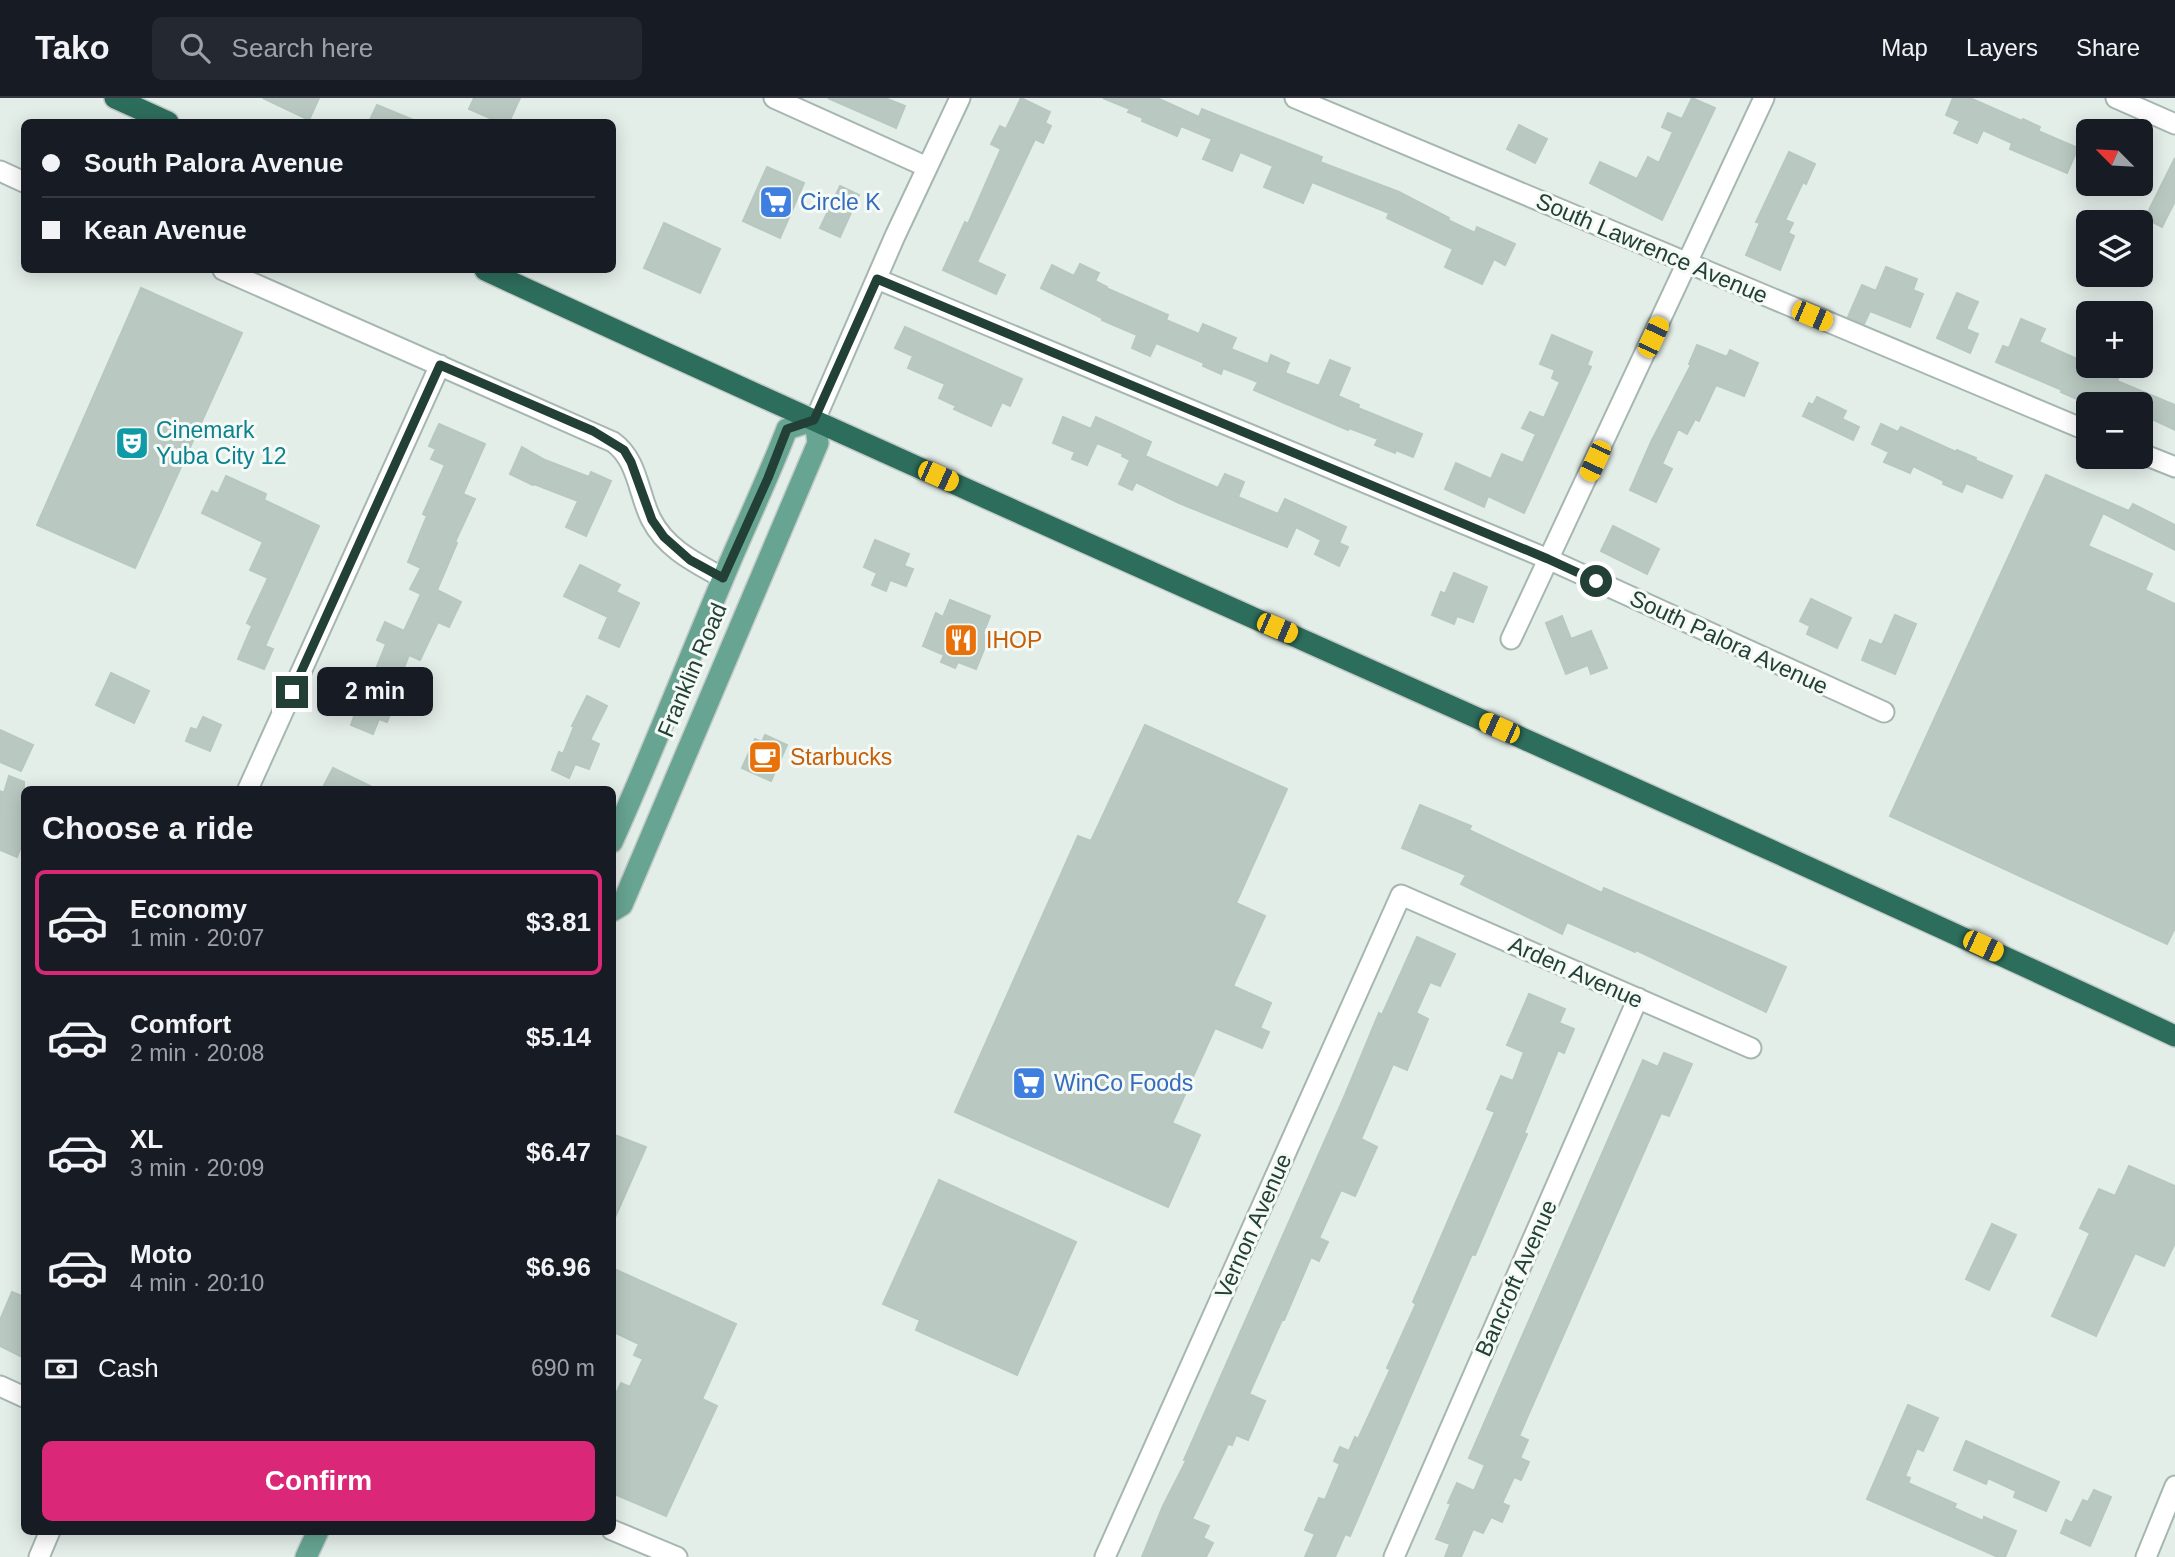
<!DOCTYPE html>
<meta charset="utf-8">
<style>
body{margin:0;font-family:Arial,sans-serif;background:#242831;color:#f1f3f6;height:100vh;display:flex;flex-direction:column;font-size:26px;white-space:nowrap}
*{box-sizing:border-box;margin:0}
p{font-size:23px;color:#9ea1a6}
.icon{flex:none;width:38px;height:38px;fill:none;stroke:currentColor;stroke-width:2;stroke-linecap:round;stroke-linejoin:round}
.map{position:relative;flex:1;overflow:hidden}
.sheet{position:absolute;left:21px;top:688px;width:595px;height:749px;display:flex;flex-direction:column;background:#171b24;border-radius:10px;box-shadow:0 4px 18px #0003}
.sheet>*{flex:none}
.top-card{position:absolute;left:21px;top:21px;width:595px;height:154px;border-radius:10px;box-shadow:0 4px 18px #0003;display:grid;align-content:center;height:154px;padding:0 21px;background:#171b24}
.needle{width:46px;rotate:294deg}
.controls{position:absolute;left:2076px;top:21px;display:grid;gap:14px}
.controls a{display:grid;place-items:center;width:77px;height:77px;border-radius:10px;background:#171b24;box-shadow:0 4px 18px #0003;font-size:35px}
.end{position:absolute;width:32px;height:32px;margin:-16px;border:9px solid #224036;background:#fff;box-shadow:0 0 0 4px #fff}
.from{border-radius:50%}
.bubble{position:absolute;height:49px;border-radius:10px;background:#171b24;box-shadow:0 4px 18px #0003;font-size:23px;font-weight:700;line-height:49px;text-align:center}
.car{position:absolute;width:21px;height:42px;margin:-21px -10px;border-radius:9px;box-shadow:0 0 5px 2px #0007;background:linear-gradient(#f5c518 24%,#345 0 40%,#f5c518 0 76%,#345 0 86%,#f5c518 0)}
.top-card b{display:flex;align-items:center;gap:24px;height:66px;font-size:26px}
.top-card b+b{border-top:2px solid #363941}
.top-card i{width:18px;height:18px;background:#f1f3f6}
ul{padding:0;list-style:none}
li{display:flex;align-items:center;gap:21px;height:105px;margin:0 14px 10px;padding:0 7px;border:4px solid transparent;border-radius:10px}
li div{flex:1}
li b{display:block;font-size:26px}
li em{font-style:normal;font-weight:700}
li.on{border-color:#db2777}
li>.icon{width:63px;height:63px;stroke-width:1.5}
h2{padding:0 21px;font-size:32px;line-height:84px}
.pay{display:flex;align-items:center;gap:18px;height:77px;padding:0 21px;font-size:26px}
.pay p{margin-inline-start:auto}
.primary-button{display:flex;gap:14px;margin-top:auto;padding:14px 21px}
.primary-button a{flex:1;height:80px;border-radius:10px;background:#db2777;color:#fff;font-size:28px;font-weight:700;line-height:80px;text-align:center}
header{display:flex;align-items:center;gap:42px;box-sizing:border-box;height:98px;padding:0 35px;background:#171b24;border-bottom:2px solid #363941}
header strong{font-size:33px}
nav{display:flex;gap:38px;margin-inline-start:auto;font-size:24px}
.search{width:490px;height:63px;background:#242831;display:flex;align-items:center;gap:18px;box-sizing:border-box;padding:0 24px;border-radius:10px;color:#9ea1a6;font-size:26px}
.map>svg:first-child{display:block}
.building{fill:#b9c9c1;stroke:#b6c8bf;stroke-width:2}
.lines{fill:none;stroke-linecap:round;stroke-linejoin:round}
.minor-casing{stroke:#a6b6b0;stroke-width:23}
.major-casing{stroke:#c1cac7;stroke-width:24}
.highway-casing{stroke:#c1cac7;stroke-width:24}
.minor{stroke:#fff;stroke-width:19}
.major{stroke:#67a491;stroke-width:21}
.highway{stroke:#2d6d5c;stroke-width:21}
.route{stroke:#224036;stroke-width:9}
.labels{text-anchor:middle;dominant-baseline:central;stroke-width:6;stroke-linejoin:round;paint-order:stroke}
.shop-label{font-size:23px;fill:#366cbe;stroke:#f5faf7;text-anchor:start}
.street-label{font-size:23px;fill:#224036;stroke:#f5faf7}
.culture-label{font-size:23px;fill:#0d838f;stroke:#f5faf7;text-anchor:start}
.food-label{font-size:23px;fill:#c56008;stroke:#f5faf7;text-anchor:start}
</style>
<header>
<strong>Tako</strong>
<div class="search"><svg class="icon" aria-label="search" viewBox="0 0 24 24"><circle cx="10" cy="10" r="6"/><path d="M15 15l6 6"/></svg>Search here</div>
<nav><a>Map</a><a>Layers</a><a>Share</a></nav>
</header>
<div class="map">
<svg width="2175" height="1459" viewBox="0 0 2175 1459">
<rect width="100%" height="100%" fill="#e4eee9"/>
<path class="building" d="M263,0h56l-10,22z
M474,0h46l-11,24h-10l-30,-13z
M828,0h57l20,8 -9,22z
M1021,0l29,14 -5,11 6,3 -8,17 -8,-4 -58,123 28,13 -9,19 -53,-24 22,-48 3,2 33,-75 -10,-5 9,-18 6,3z
M1103,0h54l42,19 3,-8 120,48 -2,5 79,30 50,26 -1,2 27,13 2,-6 38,17 -10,21 -11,-6 -12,25 -37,-17 8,-18 -66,-31 2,-5 -77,-31 -9,21 -39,-16 9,-21 -33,-14 -8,19 -29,-12 9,-20 -31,-13 -4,10 -35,-15 1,-3 -15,-6 2,-3z
M1692,0l23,10 -53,112 -72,-37 10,-21 37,17 11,-22 11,6 14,-31 -11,-5 6,-14 14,6z
M1953,0h17l52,23 1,-2 17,8 -2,4 40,17 -11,25 -57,-24 2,-6 -29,-13 -6,13 -23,-10 6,-12 -14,-6z
M377,7l41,17h-49z
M1519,27l28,14 -12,24 -28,-14z
M1789,54l26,12 -9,20 -3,-2 -18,38 8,3 -5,10 6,3 -14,34 -34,-15 14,-32 -4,-1z
M2175,60v43l-13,26 -17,-9z
M767,69l37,16 -24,55 -37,-17z
M840,88l19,9 -19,42 -20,-9z
M664,125l56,26 -20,44 -56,-25z
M1080,166l19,9 -4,8 12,6 -1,1 62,27 -2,5 33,14 4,-10 33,14 -5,11 37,15 3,-9 18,8 -4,10 34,13 11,-26 20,8 -12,28 21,9 -1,3 64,26 -9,23 -17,-7 -1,3 -20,-8 3,-6 -29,-11 -1,2 -94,-40 4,-8 -35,-14 -2,6 -18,-8 1,-3 -48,-20 -6,13 -18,-8 5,-13 -35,-15v-2l-61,-30 11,-23 22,11z
M1886,169l31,12 -4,11 10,4 -13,33 -40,-16 -6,13 -16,-7 14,-32 14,6z
M141,190l101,45 -107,235 -98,-43z
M1957,195l21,9 -12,27 12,5 -8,19 -33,-15z
M2021,221l24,10 -6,13 49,22v2h36l-7,15 58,24v25l-23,-11 -9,22h-3v-37h-52l-27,-12 1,-2 -66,-28 7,-16 6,2z
M905,229l117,52 -12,27 -8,-4 -11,24 -37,-17 2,-3 -17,-8 6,-14 -37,-16 5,-12 -18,-8z
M1552,237l40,17 -5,13 4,2 -67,146 -36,-17 -4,11 -39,-18 11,-26 35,16 11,-25 21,9 13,-29 -14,-6 8,-16 14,6 16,-36 -8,-4 3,-8 -15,-6z
M1697,247l30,12 3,-7 28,13 -14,33 -28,-11 -17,36 -4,-2 -8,15 -9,-5 -16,35 10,5 -16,33 -26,-12 21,-48 40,-77 -2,-1z
M1817,299l29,14 -4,8 17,8 -6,13 -50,-24 6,-13 4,2z
M1063,319l28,12 5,-12 20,9 35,16 -6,14 73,32 7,-14 19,8 -6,15 40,17 7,-15 61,28 -7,16 9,4 -9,19 -24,-12 6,-14 -25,-13 -9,20 -108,-44 -43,-21 -4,8 -13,-6 11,-24 -8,-4 1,-2 -26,-11 -10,22 -15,-6 3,-7 -22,-9z
M439,326l46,20 -22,50 12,5 -20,43 2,1 -20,47 24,12 -12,25 -11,-5 -18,38 -11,-5 -19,48 4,2 -7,17 -8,-3 -6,15 -22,-9 9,-25 3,1 23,-57 -9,-4 8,-18 19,9 17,-37 -11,-5 11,-21 -13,-6 19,-46 -4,-2 22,-49 -14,-6 5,-10 -7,-3z
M1881,326l17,8 3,-5 55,25 1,-2 19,8 -1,2 37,16 -10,22 -36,-15 -4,9 -19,-8 1,-3 -31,-15 -3,7 -26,-11 5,-10 -17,-8z
M522,349l23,13 44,17 2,-5 20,9 -25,55 -20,-9 12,-26 -44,-17 -1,1 -23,-11z
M2046,377l83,36 4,-7 42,21v25l-72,-37 -15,33 64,28 -7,16 30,14v324l-8,16 -277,-128z
M226,378l40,18 -2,6 55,26 -54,120 8,3 -9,20 -26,-10 14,-33 -5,-3 21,-45 -18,-8 13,-28 -61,-29 10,-22 6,3z
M1613,428l46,23 -12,25 -46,-23z
M875,442l34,14 -5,12 9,3 -7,17 -16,-6 -4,11 -14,-6 5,-12 -13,-6z
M580,467l40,20 -4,7 23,11 -20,44 -20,-9 9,-21 -44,-21z
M1454,475l33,14 -14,35 -16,-6 -3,8 -22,-9 9,-23 4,2z
M1811,501l40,19 -14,30 -30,-14 3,-8 -10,-5z
M950,502l40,16 -7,18 6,3 -13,32 -18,-7 -3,6 -14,-6 3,-7 -21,-9 13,-33 7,4z
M1895,517l21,9 -21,50 -33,-14 8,-20 12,5z
M1562,518l9,23 20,-8 16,37 -16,6 -3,-9 -22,9 -20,-51z
M111,575l38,18 -15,32 -38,-18z
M587,598l20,10 -17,34 9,4 -10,25 -14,-5 -6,14 -17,-8 7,-18 4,2 11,-27 -2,-1z
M203,619l18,8 -11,26 -24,-10 5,-13 6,2z
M1145,627l142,64 -51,114 29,13 -32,70 38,17 -11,25 9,4 -7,16 -47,-20 -43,95 28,12 -32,72 -213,-95 123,-276 13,5z
M0,632l33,15 -12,26 -21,-9z
M765,637l22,10 -16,36 -29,-13 13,-29 7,3z
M333,670l43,21h-54z
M9,678l15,6v57l-7,18 -17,-7v-59l4,2z
M1420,707l51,21 -2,4 133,63 2,-5 182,79 -20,45 -130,-62 -1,2 -68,-30 -5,12 -101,-50 5,-9 -64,-27z
M1417,839l38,17 -15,32 -10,-4 -14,31 12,6 -21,51 -14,-6 -32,75 16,8 -22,49 -14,-6 -22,48 9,4 -9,19 -8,-4 -27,63h-2l-33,74 16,7 -17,39 -12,-5 -4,10 -4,-1 -36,75 17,7 -6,12 10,5 -7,14h-64l21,-51 23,-45 -2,-1 161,-365 34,-82 3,2z
M1529,896l36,15 -6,14 15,6 -10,24 -6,-3 -34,83 3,1 -52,121 -3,-1 -122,282 -5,-2 -10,23h-30l10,-23 -10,-4 14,-32 6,2 15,-36 -6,-3 6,-14 9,4 6,-14 3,2 32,-69 -3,-2 29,-64 -3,-2 82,-190 -8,-3 14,-33 12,5 11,-29 -17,-7z
M1664,955l28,11 -23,52 -8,-3 -142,323 9,4 -8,18 9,4 -8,18 -7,-3 -12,26 7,3 -7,16 -11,-5 -8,16 -10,-4 -12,28h-16l5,-13 -14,-5 15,-35 -3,-1 9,-20 17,8 11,-26 -16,-7 174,-398 15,7z
M612,1036l34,13 -34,77z
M2129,1068l46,20v57l-11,23 -29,-13 -39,83 -44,-20 38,-83 -10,-5 19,-39 16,7z
M939,1082l137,62 -59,133 -101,-45 4,-10 -37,-16z
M1992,1126l24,11 -27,55 -23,-11z
M612,1170l124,56 -34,75 15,7 -51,110 -54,-23v-101l4,2 5,-11 9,4 13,-28 -9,-4 5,-11 -27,-13z
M12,1194l12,5v61l-24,-12v-26z
M1908,1307l30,13 -15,33 -6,-3 -12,28 5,2 -2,5 48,21 -2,4 29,13 1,-4 32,14 -11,26h-7l-131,-58z
M1966,1343l93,41 -13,29 -32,-14 2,-6 -28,-13 -2,6 -32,-14z
M2094,1392l17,7 -21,49 -29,-13 5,-13 6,3 11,-23 5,2z"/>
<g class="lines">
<g class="minor-casing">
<path id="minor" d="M774,0l153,69
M1295,0l793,333
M2116,0l59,26
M0,73l24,11
M223,172l390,172c25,18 25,51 38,77 15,30 45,44 72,59
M877,181l671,280 336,153
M815,322l80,-184 65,-138
M2140,355l35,14
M1511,541l253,-541
M248,691l192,-424
M0,1288l24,11
M612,1432l65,27
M39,1459l11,-26
M1105,1459l296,-662 350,153
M1394,1459l244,-559
M2146,1459l29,-71"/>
</g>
<g class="major-casing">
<path id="major" d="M612,744c39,-86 73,-174 110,-261 21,-51 45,-100 65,-152l28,-9 3,23 -196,462 -10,6
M306,1459l12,-26"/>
</g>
<g class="highway-casing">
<path id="highway" d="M115,0l53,24
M485,172c561,260 1130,504 1690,766"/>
</g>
<use href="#minor" class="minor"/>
<use href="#major" class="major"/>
<use href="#highway" class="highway"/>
</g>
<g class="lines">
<path class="route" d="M292,594l148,-327 153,66 31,19 7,12 21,58 12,17 26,23 33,18 45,-100 19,-49 27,-9 63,-141 671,280 48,22"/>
</g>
<defs>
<g id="supermarket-square" transform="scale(1.75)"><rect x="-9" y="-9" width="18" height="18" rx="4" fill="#3f7fe0" stroke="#f5faf7"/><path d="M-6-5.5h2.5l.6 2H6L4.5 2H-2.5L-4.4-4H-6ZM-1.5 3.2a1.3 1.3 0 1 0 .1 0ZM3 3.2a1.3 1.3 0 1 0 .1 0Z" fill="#fff"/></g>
<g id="theatre-square" transform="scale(1.75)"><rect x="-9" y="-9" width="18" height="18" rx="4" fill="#0f9aa8" stroke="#f5faf7"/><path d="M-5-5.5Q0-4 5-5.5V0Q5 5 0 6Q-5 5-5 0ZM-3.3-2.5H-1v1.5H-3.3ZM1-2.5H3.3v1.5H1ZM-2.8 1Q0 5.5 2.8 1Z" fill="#fff"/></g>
<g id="restaurant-square" transform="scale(1.75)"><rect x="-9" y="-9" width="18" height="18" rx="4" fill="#e8710a" stroke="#f5faf7"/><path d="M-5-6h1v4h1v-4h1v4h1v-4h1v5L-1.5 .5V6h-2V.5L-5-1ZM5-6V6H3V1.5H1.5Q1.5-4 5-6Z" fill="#fff"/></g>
<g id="cafe-square" transform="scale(1.75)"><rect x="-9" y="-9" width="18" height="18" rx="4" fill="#e8710a" stroke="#f5faf7"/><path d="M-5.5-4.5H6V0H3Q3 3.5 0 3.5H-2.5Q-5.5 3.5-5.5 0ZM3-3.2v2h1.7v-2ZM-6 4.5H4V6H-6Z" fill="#fff"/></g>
</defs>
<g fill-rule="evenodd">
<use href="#supermarket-square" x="776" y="104"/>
<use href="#theatre-square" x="132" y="345"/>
<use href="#restaurant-square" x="961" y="542"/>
<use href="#cafe-square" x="765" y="659"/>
<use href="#supermarket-square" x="1029" y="985"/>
</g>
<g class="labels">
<g class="shop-label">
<text x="800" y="104">Circle K</text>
<text x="1054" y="985">WinCo Foods</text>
</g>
<g class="street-label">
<text transform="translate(1652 150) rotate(23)">South Lawrence Avenue</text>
<text transform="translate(1729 544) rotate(25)">South Palora Avenue</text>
<text transform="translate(692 572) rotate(-67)">Franklin Road</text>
<text transform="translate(1576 874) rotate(24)">Arden Avenue</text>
<text transform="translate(1253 1128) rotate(-66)">Vernon Avenue</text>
<text transform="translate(1516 1180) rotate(-66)">Bancroft Avenue</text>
</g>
<g class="culture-label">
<text x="156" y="332">Cinemark<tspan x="156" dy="26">Yuba City 12</tspan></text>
</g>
<g class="food-label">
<text x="986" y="542">IHOP</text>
<text x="790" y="659">Starbucks</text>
</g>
</g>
</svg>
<div class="controls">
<a><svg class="needle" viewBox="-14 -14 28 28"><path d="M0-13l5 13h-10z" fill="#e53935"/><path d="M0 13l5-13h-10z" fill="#9ea1a6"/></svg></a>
<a><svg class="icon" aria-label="layers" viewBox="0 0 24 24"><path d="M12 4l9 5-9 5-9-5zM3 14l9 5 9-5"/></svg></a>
<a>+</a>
<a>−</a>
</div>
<i class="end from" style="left:1596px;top:483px"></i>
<i class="end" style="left:292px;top:594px"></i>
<div class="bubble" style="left:317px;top:569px;width:116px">2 min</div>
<i class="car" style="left:1812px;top:218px;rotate:113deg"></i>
<i class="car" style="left:1653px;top:239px;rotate:25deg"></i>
<i class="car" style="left:1595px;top:363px;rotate:205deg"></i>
<i class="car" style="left:938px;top:378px;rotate:114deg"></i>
<i class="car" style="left:1277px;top:530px;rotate:113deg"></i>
<i class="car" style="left:1499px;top:630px;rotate:294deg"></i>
<i class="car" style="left:1983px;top:848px;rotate:115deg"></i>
<div class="top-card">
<b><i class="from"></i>South Palora Avenue</b>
<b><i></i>Kean Avenue</b>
</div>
<section class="sheet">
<h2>Choose a ride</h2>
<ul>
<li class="on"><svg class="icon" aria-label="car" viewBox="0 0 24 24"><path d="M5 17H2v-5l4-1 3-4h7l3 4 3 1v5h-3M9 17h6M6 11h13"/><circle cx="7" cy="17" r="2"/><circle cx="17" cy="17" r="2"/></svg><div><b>Economy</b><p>1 min · 20:07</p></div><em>$3.81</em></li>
<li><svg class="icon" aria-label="car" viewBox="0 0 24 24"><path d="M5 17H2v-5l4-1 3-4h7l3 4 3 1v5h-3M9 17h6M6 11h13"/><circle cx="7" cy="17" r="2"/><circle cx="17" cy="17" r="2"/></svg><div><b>Comfort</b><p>2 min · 20:08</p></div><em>$5.14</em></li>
<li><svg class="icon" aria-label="car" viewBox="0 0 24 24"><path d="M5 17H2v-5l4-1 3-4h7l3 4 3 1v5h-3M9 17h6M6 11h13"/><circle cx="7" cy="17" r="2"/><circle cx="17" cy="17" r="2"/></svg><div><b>XL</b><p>3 min · 20:09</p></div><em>$6.47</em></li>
<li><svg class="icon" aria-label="car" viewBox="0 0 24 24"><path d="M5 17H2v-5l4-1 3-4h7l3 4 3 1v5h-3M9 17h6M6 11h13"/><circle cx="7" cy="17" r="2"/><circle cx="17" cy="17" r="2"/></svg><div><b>Moto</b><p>4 min · 20:10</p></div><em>$6.96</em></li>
</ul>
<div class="pay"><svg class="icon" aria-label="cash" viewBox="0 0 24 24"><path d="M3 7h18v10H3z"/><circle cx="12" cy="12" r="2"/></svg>Cash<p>690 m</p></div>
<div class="primary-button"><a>Confirm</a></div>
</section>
</div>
